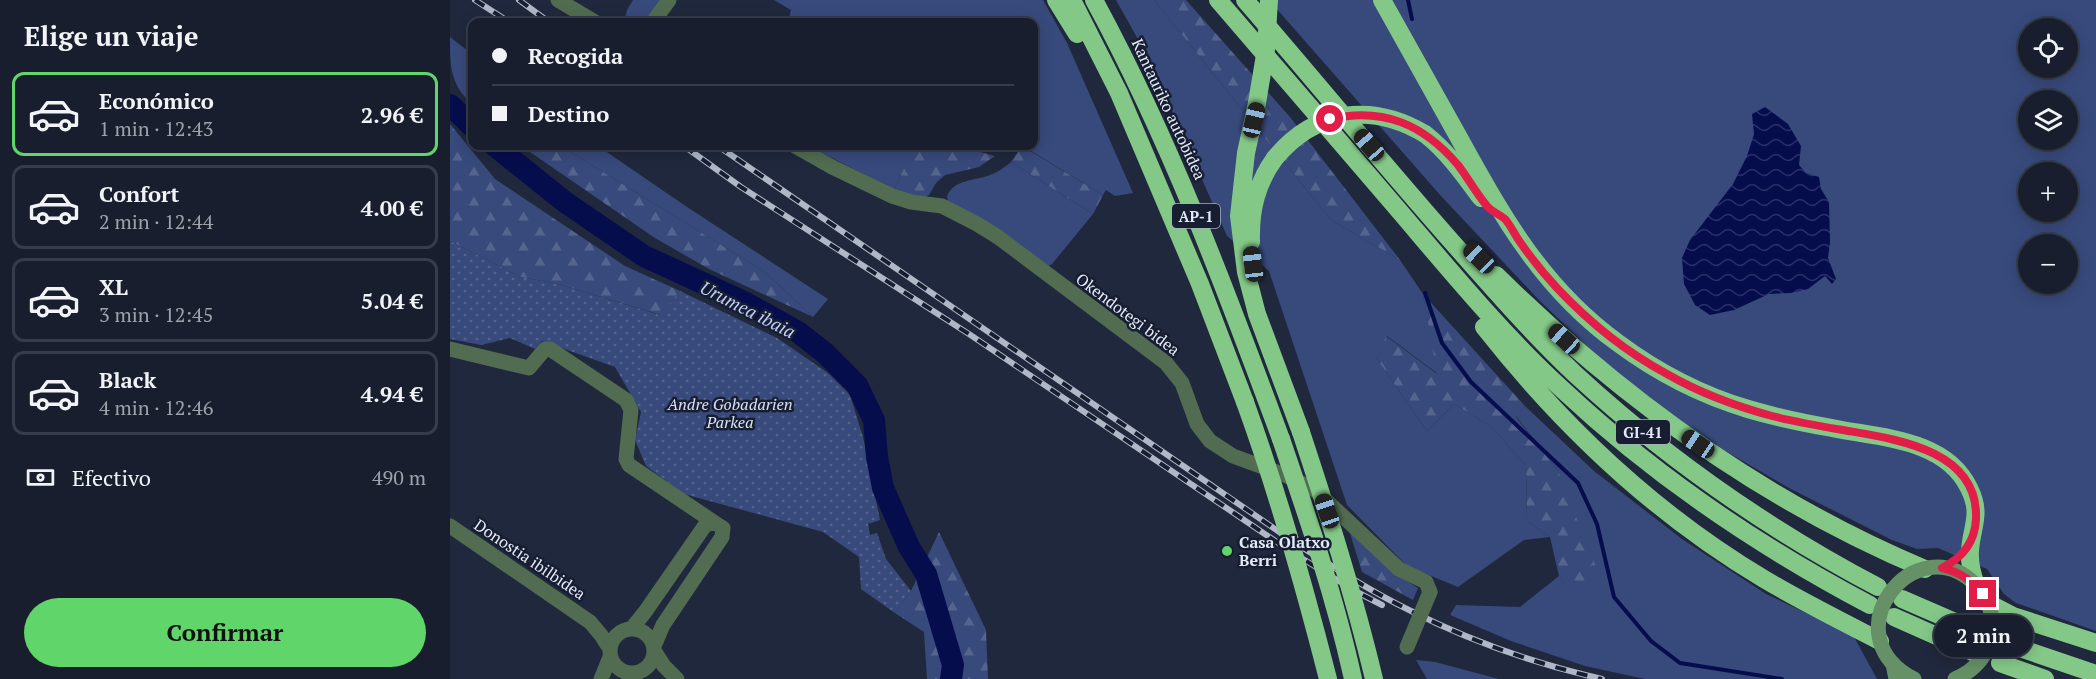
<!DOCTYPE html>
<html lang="es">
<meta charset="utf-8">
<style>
body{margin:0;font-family:"PT Serif",serif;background:#252b3a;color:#f1f3f6;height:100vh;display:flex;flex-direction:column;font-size:22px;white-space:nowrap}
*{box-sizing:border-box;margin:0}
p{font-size:20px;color:#9fa2aa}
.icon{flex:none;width:33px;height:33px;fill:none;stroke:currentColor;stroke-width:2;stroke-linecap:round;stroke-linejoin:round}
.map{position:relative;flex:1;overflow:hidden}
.drawer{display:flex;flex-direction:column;background:#181e2e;width:450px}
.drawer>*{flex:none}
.banner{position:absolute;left:18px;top:18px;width:570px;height:132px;border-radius:12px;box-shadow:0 3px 15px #0003,0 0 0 2px #363c4a;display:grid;align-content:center;height:132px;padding:0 24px;background:#181e2e}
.controls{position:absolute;left:1568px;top:18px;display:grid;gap:12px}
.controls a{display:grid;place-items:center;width:60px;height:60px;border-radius:50%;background:#181e2e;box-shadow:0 3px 15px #0003,0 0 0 2px #363c4a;font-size:30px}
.end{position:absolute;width:27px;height:27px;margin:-14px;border:8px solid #e11d48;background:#fff;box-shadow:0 0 0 3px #fff}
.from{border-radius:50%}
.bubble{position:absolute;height:42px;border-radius:21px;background:#181e2e;box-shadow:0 3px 15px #0003,0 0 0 2px #363c4a;font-size:20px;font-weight:700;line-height:42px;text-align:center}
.car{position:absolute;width:18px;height:36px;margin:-18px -9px;border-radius:8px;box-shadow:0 0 4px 2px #0007;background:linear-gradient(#222 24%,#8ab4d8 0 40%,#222 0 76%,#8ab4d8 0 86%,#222 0)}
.banner b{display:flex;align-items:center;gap:21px;height:57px;font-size:22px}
.banner b+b{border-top:2px solid #363c4a}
.banner i{width:15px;height:15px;background:#f1f3f6}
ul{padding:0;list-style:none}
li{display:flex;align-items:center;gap:18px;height:84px;margin:0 12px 9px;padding:0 12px;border:3px solid #363c4a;border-radius:12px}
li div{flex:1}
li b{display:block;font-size:22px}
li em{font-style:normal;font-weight:700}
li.active{border-color:#60d56a}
li>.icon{width:54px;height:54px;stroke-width:1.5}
h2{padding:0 24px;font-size:27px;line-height:72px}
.pay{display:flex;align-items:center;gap:15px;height:66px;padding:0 24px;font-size:22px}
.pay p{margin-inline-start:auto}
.primary-button{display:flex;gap:12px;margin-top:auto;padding:12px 24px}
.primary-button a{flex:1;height:69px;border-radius:36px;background:#60d56a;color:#111;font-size:24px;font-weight:700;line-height:69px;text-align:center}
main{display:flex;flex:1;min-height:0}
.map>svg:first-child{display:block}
.grass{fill:#384a7c;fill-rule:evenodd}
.forest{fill:url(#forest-firs)}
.park{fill:url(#park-dots)}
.water{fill:url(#water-waves)}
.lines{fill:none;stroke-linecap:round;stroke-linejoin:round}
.stream{stroke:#060d4d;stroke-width:4}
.river{stroke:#060d4d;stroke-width:22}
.street{stroke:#516c51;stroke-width:15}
.secondary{stroke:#669167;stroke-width:15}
.highway{stroke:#84c887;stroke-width:18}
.rail-casing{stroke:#b0b7c7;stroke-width:6}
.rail{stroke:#171e32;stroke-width:4;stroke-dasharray:11;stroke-linecap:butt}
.street-bridge{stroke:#516c51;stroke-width:15}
.secondary-bridge{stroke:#669167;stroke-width:15}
.highway-bridge{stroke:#84c887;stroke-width:18}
.route{stroke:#e11d48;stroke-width:8}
.poi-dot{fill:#60d56a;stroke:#171e32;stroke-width:2}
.labels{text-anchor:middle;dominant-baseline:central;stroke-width:5;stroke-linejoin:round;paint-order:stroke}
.shield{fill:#171e32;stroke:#a6adbd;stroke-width:1.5}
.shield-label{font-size:15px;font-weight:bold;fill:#e4eaf8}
.street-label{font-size:16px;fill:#e4eaf8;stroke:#171e32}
.park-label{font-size:16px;font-style:italic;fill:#d9e1f5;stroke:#171e32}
.poi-label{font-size:16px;font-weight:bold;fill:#e4eaf8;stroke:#171e32;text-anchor:start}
.water-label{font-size:18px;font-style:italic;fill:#c0d0f8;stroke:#171e32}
</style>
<main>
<section class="drawer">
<h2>Elige un viaje</h2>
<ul>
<li class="active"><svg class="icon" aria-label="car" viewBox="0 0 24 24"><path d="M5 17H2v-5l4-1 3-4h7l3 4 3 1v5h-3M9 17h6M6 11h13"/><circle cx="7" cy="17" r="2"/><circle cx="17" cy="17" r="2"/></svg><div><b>Económico</b><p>1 min · 12:43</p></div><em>2.96 €</em></li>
<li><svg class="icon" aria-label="car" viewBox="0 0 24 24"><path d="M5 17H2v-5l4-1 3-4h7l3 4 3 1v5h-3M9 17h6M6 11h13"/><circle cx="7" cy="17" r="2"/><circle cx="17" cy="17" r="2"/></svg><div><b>Confort</b><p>2 min · 12:44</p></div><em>4.00 €</em></li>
<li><svg class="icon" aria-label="car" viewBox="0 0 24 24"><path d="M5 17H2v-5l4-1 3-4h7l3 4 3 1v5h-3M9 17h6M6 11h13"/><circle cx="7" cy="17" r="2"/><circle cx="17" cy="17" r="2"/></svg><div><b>XL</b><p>3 min · 12:45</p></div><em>5.04 €</em></li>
<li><svg class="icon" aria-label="car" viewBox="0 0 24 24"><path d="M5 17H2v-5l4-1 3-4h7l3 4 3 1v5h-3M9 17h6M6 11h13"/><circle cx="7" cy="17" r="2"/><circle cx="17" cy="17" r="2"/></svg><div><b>Black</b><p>4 min · 12:46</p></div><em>4.94 €</em></li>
</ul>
<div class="pay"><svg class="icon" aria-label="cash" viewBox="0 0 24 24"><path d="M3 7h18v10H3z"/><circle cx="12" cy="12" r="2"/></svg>Efectivo<p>490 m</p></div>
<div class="primary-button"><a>Confirmar</a></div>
</section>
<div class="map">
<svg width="1646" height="679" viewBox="0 0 1646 679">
<defs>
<pattern id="forest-firs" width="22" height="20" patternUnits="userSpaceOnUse" patternTransform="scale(1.5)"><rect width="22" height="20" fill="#384a7c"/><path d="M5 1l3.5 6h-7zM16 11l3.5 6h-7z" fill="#55648f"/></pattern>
<pattern id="park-dots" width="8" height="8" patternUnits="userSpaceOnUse" patternTransform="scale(1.5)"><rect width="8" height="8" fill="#384a7c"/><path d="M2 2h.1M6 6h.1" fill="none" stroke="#55648f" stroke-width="1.8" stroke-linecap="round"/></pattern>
<pattern id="water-waves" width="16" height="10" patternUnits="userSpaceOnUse" patternTransform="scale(1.5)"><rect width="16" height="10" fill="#060d4d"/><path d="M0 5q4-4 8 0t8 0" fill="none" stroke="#2a3067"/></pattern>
</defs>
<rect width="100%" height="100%" fill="#20283d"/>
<path class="grass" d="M183,0h29l-15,22h-23l3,-12z
M324,0h269l24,43 66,150 -18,3 -9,-6 -3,5 -80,-49h11v-124h-246l3,-12z
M666,0h38l177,220 69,40 23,34 15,80 -51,-38 -10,23 50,72 27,-27 38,23 34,39 1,55 23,16 -26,3 -66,47 -51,-21 -60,-61 -78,-234 -42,-35 -79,-179z
M819,0h827v631l-80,-28 -12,-9 -17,-25 -49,-21 -21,1 -25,-9 -103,-52 -72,-42 -94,-65 -84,-81 -98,-104zM1578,28h39v40h-39zM1578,100h39v40h-39zM1578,172h39v40h-39zM1578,244h39v40h-39z
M0,37l22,17v50c-22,-20 -22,-38 -22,-67z
M111,146h37l89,61 141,92 -15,18 -48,-45z
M359,146h114l-20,24 -9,20z
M561,162l82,52 -41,50 -5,3 -99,-66 -1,-5c7,-17 28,-15 43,-21 7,-2 15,-8 21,-13z
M1075,406l69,65 88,68 84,55 87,41 24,44h-232l-60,-13 -74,-25 -61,-26 6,-10 64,2 39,-31 16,22 -17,-127 -42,-55z
M966,660l19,2 64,17h-72z"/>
<path class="forest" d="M704,0h32l104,117 110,143 -69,-40z
M0,124l45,55 130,87 55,25 -19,24 -103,-31 -37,-7 -71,-36z
M90,146h21l204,126 48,45 -104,-48 -54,-31 -125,-86z
M473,146h35l37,10 -16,11 -34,8 -9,8 -7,12 -5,2 -11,-1 -19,-6 9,-20 17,-23z
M572,146l81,49 -10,19 -82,-52z
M973,294l102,112 -9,11 42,54 40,101 -24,26 -15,-22 -9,-39 -23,-16 -1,-55 -34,-39 -38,-23 -27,27 -50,-72 9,-23 51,38z
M899,530l43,41 26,17 -5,12 -51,-28z
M489,532l47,98 2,49h-61l-3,-47 -29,-19 16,-22z"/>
<path class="park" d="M0,241l71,36 37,7 102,31 20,-24 97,47 51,35 22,22 13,42 17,83 -12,4 2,11 7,-2 9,26 25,32 -16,22 -34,-24 -2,-32 -36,-25 -139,-38 -38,-28 -11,-26 6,-28 -26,-45 -73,-26 -7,8 -25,-11 -29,7 -31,-6z"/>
<path class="water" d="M1315,107l23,17 13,22 -2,19 7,8 13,4 2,12 8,13 1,40 -2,16 8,21 -4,5 -7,-8 -17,13 -17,4 -22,1 -35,16 -24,5 -15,-10 -11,-21 -2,-26 8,-18 43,-56 14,-28 7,-22 -2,-20z"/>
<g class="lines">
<path class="stream" d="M958,0l4,19
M975,293l17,50 29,39 107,101 19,41 17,73 37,44 29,22 102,16"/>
<path class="river" d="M0,105l22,21
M45,146l70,56 79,54 102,47 52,29 27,21 32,32 17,35 3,37 6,31 26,59 17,27 27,91 -2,14"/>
<path class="street" d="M108,0l37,22
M203,22l16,-22
M345,146l37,21 60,29 19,6 31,4 35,18 21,13 168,126 16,20 15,41 13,17 23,15 52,19 30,15 84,79 27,13 4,10
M0,349l79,19 16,-19h5l76,51 5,10 -5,49 3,6 86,58
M0,526l140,96 11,13 9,14
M182,628l13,-16 61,-88 9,-1 8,5 -1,9 -59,88 -9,21
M160 651a22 22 0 1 1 44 0a22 22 0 1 1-44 0Z
M205,652l9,14 13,13
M151,679l9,-22"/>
<path class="secondary" d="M1443,664l3,15"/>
<path class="highway" d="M606,0l21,34
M622,0l47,93 81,191 45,118
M644,0c76,140 132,290 187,439
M768,0c61,70 122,142 183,213 52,61 103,123 162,177 92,86 195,156 307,215
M795,0c72,83 142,169 215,251 37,42 74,84 115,123 91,84 193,155 303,213
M932,0c25,45 50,90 76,136 44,80 84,152 160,207 39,29 83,52 130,66 27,8 56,14 84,19 47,10 113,10 137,60 13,26 3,37 1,62 -1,12 2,24 6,35
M807,103l-11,50 -7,63 7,56 11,42 44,118
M975,134c23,18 39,41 56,64
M801,242c-1,-31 5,-58 24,-84
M1046,275c125,123 267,226 429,294
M1034,327c78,99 171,187 280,252 37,22 77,42 116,62
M1452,599l83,36
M1538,603l25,13 83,27
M1444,617l81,36
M1558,644l88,30
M1550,663l45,16"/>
<g class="rail-casing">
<path id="rail" d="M25,0l34,22
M69,0l30,22
M234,146l57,41 231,149 318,215 65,40 27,14
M268,146l573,394c39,25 77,50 118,70 61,31 127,54 193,69"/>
</g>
<use href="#rail" class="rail"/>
<path class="street-bridge" d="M957,647l23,-55"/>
<path class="secondary-bridge" d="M1464,679c-85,-44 1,-154 61,-95 12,12 19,29 17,46 -2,23 -16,40 -37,49"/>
<path class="highway-bridge" d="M807,103l9,-54 3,-49
M825,158c40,-48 96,-56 150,-24
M795,402c33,91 59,183 83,277
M851,432c27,82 53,163 73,247
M831,439c27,79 54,158 72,240"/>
</g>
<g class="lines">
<path class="route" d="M880,119c53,-12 93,5 128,46 10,13 18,28 29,41 5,6 12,8 18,13 6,7 10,16 15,23 11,16 24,32 37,46 32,34 69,64 110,86 33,19 68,32 105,42 23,6 47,10 71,14 51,9 136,19 133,89 -1,23 -14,39 -34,49 18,4 30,12 41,26"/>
</g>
<circle class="poi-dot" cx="777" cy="551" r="6"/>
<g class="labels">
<g class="shield">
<rect x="722" y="204" width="48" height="24" rx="4.5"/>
<rect x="1166" y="420" width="54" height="24" rx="4.5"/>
</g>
<g class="shield-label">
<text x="746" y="216">AP-1</text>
<text x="1193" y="432">GI-41</text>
</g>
<g class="street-label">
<text transform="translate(719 109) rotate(65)">Kantauriko autobidea</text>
<text transform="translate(678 314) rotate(37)">Okendotegi bidea</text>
<text transform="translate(80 559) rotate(34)">Donostia ibilbidea</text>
</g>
<g class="park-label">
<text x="280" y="404">Andre Gobadarien<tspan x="280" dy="18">Parkea</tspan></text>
</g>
<g class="poi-label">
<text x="789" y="542">Casa Olatxo<tspan x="789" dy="18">Berri</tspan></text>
</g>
<g class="water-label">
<text transform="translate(298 309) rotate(27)">Urumea ibaia</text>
</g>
</g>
</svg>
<div class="controls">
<a><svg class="icon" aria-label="locate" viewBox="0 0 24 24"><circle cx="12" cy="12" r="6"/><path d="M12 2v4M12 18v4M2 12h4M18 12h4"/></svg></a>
<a><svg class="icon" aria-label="layers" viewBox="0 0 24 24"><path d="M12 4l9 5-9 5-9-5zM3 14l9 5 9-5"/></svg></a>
<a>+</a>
<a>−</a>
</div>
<i class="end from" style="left:880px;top:119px"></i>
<i class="end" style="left:1533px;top:594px"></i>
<div class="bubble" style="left:1484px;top:615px;width:99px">2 min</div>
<i class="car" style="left:804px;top:120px;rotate:13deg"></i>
<i class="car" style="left:919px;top:145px;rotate:319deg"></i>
<i class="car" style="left:1029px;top:258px;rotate:314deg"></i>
<i class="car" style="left:803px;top:264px;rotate:353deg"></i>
<i class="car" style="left:1114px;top:339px;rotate:312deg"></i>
<i class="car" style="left:1248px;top:444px;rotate:304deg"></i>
<i class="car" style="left:877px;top:511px;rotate:341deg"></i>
<div class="banner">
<b><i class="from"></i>Recogida</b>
<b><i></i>Destino</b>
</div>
</div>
</main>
